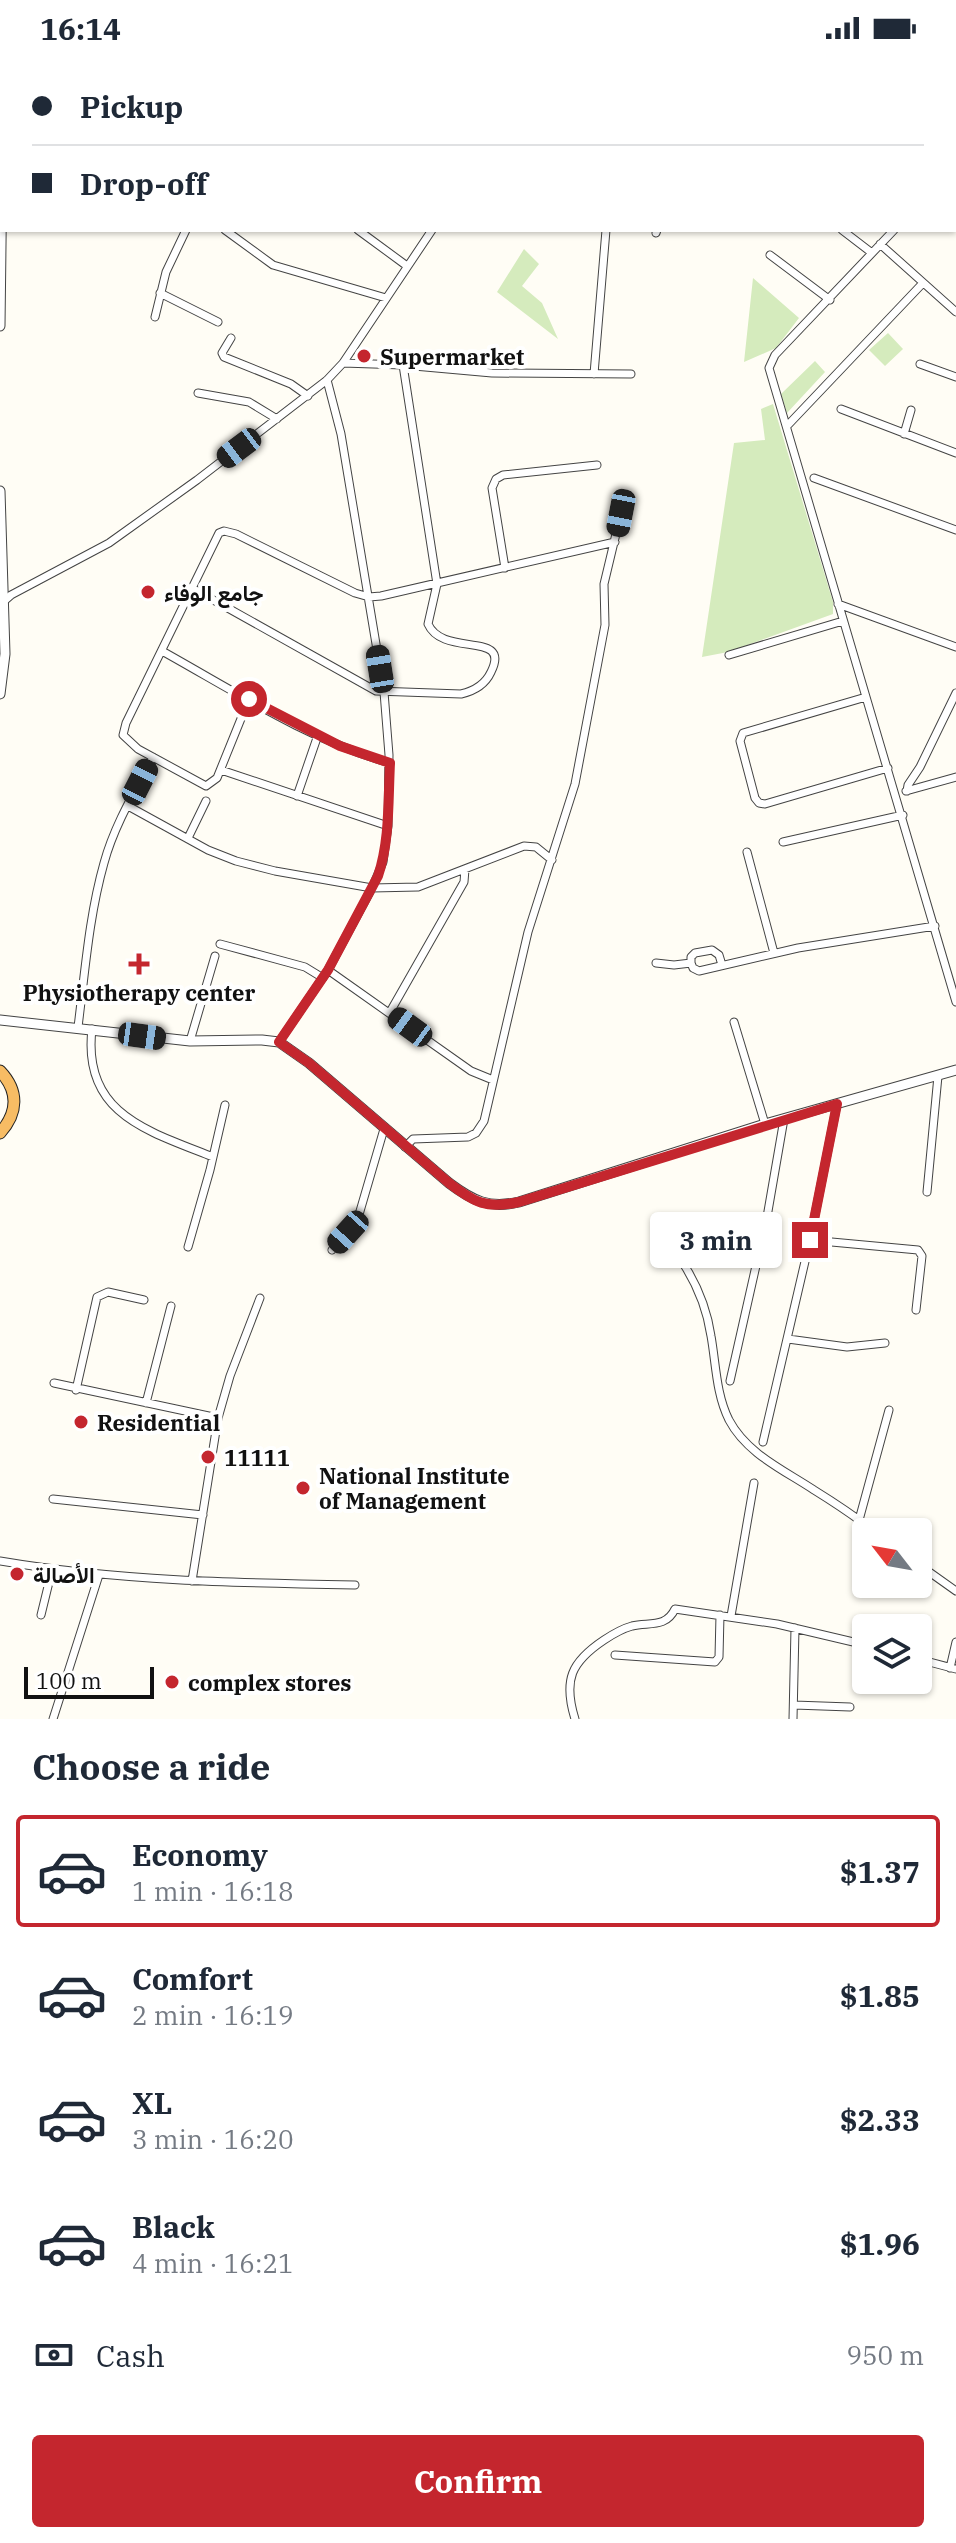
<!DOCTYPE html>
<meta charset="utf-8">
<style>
body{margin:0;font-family:"IBM Plex Serif",Vazirmatn,serif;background:#f2f2f3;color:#1f2937;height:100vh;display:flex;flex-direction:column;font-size:30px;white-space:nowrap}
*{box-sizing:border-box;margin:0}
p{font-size:26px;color:#747a83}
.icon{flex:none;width:44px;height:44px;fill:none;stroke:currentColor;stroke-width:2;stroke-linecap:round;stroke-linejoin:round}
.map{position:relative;height:1663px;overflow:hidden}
.details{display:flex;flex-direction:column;background:#fff;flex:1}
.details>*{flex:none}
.top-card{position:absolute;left:0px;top:0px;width:956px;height:176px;box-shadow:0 2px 6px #0004;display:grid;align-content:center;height:176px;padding:0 32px;background:#fff}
.needle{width:52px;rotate:301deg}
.controls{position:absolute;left:852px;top:1462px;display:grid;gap:16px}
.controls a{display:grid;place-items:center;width:80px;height:80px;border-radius:8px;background:#fff;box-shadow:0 2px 6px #0004;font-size:40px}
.scale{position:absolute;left:24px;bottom:20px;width:130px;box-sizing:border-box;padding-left:8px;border:4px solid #111;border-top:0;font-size:22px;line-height:28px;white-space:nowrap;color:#111;-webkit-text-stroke:6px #fff;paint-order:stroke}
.end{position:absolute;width:36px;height:36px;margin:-18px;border:10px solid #c4262e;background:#fff;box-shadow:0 0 0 4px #fff}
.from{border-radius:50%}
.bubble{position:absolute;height:56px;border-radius:8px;background:#fff;box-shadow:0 2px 6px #0004;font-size:26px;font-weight:700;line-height:56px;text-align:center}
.car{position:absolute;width:24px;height:48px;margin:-24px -12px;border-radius:10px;box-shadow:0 0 6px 2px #0007;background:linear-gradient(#222 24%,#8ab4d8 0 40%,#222 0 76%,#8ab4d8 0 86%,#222 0)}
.top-card b{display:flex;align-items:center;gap:28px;height:76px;font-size:30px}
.top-card b+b{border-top:2px solid #e0e1e3}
.top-card i{width:20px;height:20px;background:#1f2937}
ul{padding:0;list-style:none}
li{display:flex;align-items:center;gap:24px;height:112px;margin:0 16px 12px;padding:0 16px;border:4px solid transparent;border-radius:8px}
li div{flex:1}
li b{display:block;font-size:30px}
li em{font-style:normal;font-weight:700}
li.active{border-color:#c4262e}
li>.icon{width:72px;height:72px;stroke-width:1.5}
h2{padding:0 32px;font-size:36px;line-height:96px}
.pay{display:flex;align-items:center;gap:20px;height:88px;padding:0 32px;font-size:30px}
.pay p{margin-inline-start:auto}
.button{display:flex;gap:16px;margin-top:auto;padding:16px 32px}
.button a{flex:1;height:92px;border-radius:8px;background:#c4262e;color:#fff;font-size:32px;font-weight:700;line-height:92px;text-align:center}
.status{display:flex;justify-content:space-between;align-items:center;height:56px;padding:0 40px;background:#fff;direction:ltr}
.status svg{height:22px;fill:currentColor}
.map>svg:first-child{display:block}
.green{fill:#d5ebbd}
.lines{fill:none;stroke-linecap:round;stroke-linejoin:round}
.minor-casing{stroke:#444;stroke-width:9}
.tertiary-casing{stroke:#444;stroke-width:11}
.trunk-casing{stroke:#222;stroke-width:13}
.minor{stroke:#fff;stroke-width:7}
.tertiary{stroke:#fff;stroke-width:9}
.trunk{stroke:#f7bc64;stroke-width:11}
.route{stroke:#c4262e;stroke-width:10}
.poi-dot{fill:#c4262e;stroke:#fff;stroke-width:3}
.labels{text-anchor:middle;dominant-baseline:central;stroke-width:8;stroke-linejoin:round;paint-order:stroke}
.poi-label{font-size:22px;font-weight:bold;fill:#111;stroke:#fff;text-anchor:start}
</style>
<div class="status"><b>16:14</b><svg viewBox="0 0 49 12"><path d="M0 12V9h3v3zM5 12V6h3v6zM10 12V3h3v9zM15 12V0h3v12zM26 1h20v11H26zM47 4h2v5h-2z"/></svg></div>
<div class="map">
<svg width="956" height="1663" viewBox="0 0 956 1663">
<rect width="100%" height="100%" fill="#fffdf5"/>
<path class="green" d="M524,193l15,15 -17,22 20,17 16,36 -61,-47z
M753,222l46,40 -23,30 -32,14z
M888,277l15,16 -18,17 -16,-16z
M815,305l10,11 -38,41 -6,-19z
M773,348l60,198v12l-105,38 -26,5 32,-214 31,-3 -4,-31z"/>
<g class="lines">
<g class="minor-casing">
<path id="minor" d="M265,0l2,2
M395,0l2,2
M504,0l2,2
M563,0l1,2
M287,2l1,-2
M556,2l1,-2
M777,2l2,-2
M954,109l2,-2
M225,174l48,35 113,33
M358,174l49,36
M842,174l30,23
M894,174l-119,125 -6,13 187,634
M656,177l1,-3
M880,188l76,68
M770,199l60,45
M160,237l58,29
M155,261l11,-45 20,-42
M231,282l-9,15 2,4 67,27 17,12
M343,307l60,2 89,8 139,1
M920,308l36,13
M594,318l12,-144
M198,337l51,9 28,17
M841,353l115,44
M787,370l135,-142
M904,378l7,-24
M814,422l142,52
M505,512l-13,-80 4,-9 7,-4 94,-10
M192,532l184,103 85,3c13,-3 24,-9 30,-22 21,-42 -48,-14 -63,-48l9,-40 -34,-219
M3,546l8,-7 98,-52 88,-63 130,-100 16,-17 89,-133
M838,548l118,43
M162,595c72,40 149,90 228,112
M729,599l114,-34
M866,641l-123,36 -3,8 15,57 4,5 6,1 123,-36
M249,643l-32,79 -11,8 -68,-37 -15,-14 3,-12 93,-190 5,-2 12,3 119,59 14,4 12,-1 234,-54
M221,714l167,56
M906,735l50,-14
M907,735l1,-6 12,-18 36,-74
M297,740l21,-61
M128,750l80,44 28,11 39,10 97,17 46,-1 106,-41 12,1 16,13
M188,782l18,-37
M783,786l120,-27
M747,796l27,101
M220,888l85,23 18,11
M656,907l18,2 17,-2
M691,907l2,5 6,3 99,-23 137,-22
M691,907v-6l4,-4 17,-3 7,5 3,10
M328,914l143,101 22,9
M390,956l74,-130 1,-13
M734,966l31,102
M78,971c7,-55 11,-111 26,-164 10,-37 31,-72 49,-106
M92,973c-10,85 56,102 121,128
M190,985l25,-85
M279,986l49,-72 44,-82 11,-26 5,-36 1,-71 -5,-63 -43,-258 -14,-54
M405,1091l8,-8 55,-2 8,-4 8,-12 44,-189 47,-148 30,-159 -1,-41 17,-71
M927,1136l11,-116
M810,1184l108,10 4,6 -6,54
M671,1190c21,27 35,56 40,90 5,28 5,58 18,84 18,34 55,50 85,70 21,13 42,27 61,42
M188,1191l22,-77 15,-65
M332,1194l26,-32 26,-89
M788,1283l59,8 38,-4
M730,1325l37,-164 17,-98
M54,1327l164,35
M76,1334l21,-93 11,-5 36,8
M146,1347l25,-97
M763,1386l47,-202 27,-136
M53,1443l150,16
M859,1464l30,-110
M0,1505c118,20 236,22 355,24
M918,1508l38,27
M192,1525l26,-163 12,-42 30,-78
M41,1559l11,-45
M731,1560l23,-133
M615,1599l100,7 4,-5 1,-42
M918,1603l38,10
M950,1612l6,-26
M794,1649l56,2
M53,1663l46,-144
M575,1663c-12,-39 -4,-57 29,-79 9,-6 17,-11 28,-14 17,-4 34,2 43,-17l102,15 89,21
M793,1663l2,-91"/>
</g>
<g class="tertiary-casing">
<path id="tertiary" d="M3,0v2
M909,0l2,2
M954,34l2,1
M0,270l2,-161
M0,435l5,163 -5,40
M0,964l190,21 72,-1 17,2 30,21 140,120c24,18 40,26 70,19l246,-78 191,-54"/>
</g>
<g class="trunk-casing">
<path id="trunk" d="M0,1015c19,20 18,42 0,62"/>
</g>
<use href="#minor" class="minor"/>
<use href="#tertiary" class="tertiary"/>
<use href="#trunk" class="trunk"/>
</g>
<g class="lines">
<path class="route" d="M249,643l91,47 50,17c-2,38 0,77 -12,113l-50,94 -49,72 30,21 140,120c26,20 37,26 70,19l318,-98 -27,136"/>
</g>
<g class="poi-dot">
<circle cx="364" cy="300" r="8"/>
<circle cx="148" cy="536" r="8"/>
<path d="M135 896h8v8h8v8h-8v8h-8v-8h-8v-8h8z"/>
<circle cx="81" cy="1366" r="8"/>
<circle cx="208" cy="1401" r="8"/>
<circle cx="303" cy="1432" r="8"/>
<circle cx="17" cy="1518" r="8"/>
<circle cx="172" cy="1626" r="8"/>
</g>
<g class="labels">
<g class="poi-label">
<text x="380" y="300">Supermarket</text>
<text x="164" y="536">جامع الوفاء</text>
<text x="139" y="936" text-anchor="middle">Physiotherapy center</text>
<text x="97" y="1366">Residential</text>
<text x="224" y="1401">11111</text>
<text x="319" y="1419">National Institute<tspan x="319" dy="25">of Management</tspan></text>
<text x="33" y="1518">الأصالة</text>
<text x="188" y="1626">complex stores</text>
</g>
</g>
</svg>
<div class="controls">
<a><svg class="needle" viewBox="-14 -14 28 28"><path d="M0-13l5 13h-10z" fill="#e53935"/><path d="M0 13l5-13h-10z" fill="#747a83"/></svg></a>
<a><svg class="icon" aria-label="layers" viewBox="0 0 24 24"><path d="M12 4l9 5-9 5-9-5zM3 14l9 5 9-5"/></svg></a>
</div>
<div class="scale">100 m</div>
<i class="end from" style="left:249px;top:643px"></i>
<i class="end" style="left:810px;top:1184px"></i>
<div class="bubble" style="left:650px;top:1156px;width:132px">3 min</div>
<i class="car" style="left:239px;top:392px;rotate:233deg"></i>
<i class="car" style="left:621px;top:457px;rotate:191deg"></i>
<i class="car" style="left:380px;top:613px;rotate:351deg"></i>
<i class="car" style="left:140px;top:726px;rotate:27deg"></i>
<i class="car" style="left:410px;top:971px;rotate:306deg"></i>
<i class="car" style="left:142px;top:980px;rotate:98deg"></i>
<i class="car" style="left:348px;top:1176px;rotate:222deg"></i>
<div class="top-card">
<b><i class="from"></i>Pickup</b>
<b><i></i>Drop-off</b>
</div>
</div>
<section class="details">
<h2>Choose a ride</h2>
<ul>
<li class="active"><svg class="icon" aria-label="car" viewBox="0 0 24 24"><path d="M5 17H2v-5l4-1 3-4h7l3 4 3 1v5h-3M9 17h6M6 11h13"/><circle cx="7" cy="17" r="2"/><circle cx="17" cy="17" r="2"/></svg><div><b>Economy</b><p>1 min · 16:18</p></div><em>$1.37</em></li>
<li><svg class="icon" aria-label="car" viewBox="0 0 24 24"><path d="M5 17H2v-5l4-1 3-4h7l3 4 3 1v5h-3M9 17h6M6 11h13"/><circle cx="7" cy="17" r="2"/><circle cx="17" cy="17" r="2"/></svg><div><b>Comfort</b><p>2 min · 16:19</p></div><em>$1.85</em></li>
<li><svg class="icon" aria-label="car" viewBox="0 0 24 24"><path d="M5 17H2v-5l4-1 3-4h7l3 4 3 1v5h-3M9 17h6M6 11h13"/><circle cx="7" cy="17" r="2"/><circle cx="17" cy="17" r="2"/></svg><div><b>XL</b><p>3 min · 16:20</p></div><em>$2.33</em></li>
<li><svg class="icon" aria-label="car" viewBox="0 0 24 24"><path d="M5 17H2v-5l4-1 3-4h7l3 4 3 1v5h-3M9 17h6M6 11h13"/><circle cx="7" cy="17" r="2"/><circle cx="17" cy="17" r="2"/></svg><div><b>Black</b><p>4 min · 16:21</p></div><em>$1.96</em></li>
</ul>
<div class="pay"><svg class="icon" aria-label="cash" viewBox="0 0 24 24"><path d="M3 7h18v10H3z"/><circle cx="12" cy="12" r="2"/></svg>Cash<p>950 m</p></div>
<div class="button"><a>Confirm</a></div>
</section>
